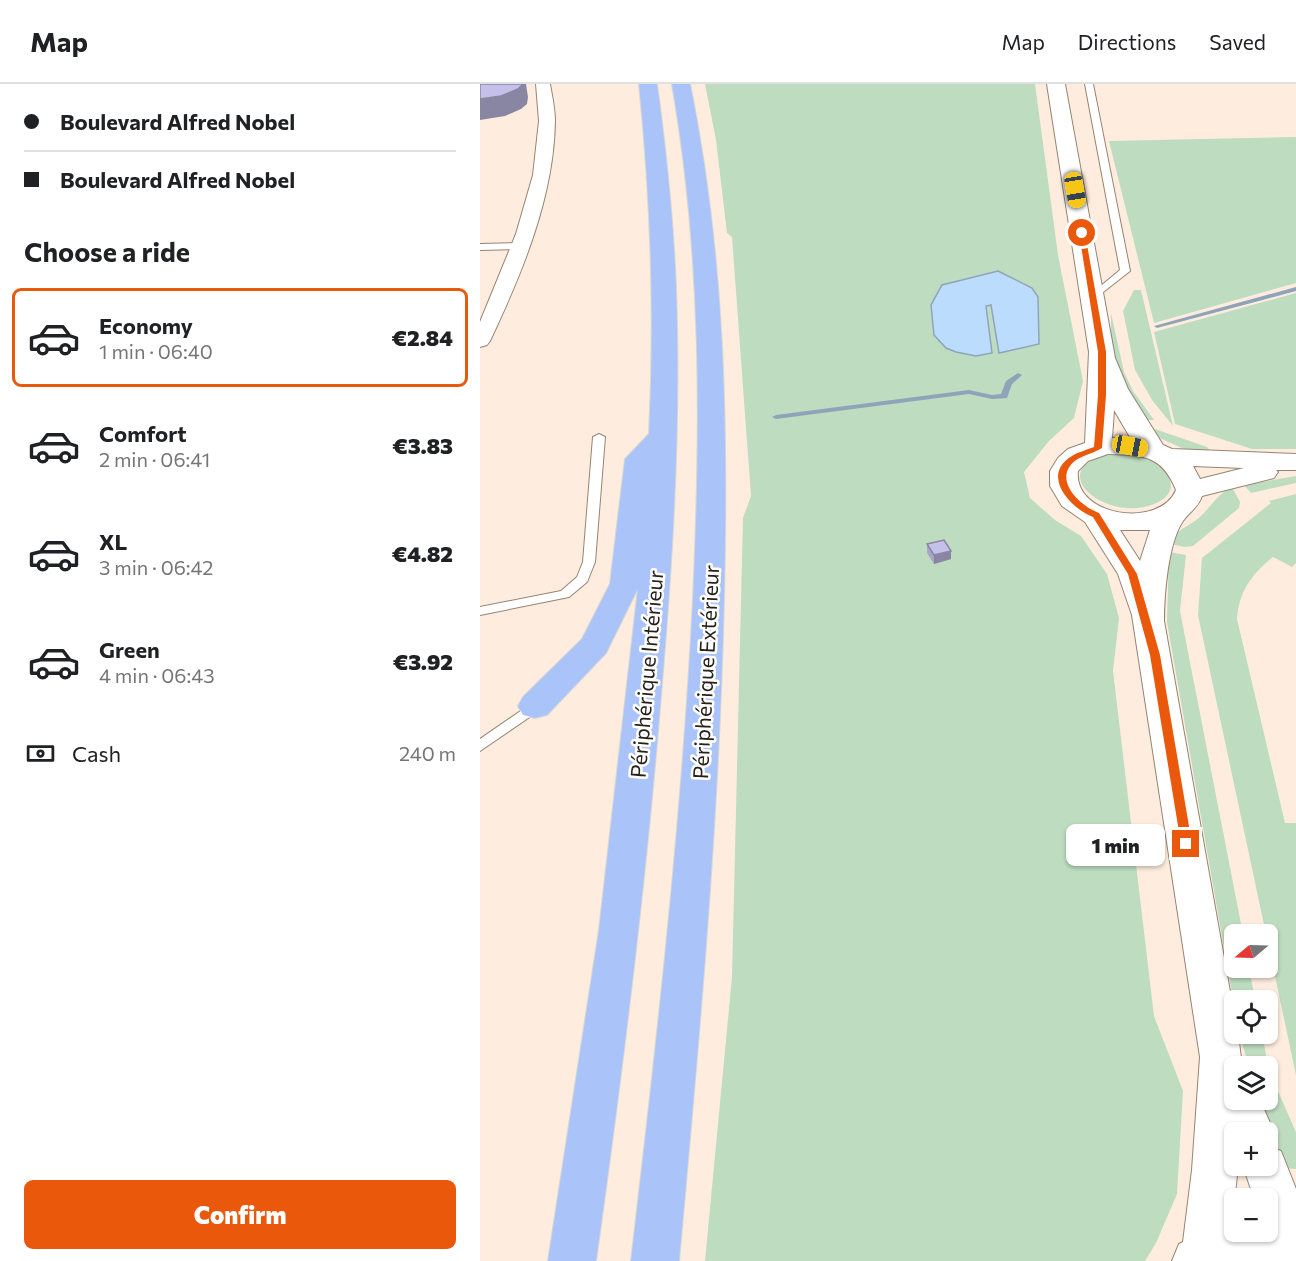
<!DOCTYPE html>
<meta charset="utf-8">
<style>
body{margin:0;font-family:Commissioner,sans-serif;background:#f2f2f2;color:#202124;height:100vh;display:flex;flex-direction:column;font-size:22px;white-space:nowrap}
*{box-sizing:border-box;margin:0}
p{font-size:20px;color:#757577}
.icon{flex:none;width:33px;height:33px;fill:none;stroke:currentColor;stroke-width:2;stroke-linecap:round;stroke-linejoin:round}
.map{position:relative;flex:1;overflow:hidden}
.panel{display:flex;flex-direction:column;background:#fff;width:480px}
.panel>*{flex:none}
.hud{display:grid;align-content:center;height:132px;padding:0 24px;background:#fff}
.needle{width:39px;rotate:251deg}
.fabs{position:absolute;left:744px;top:840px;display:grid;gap:12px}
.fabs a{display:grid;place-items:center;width:54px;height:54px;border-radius:9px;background:#fff;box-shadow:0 2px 4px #0004;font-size:30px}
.end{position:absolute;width:27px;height:27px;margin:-14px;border:8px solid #ea580c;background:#fff;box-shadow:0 0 0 3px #fff}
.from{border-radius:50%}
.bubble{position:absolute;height:42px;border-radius:9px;background:#fff;box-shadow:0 2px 4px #0004;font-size:20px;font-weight:800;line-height:42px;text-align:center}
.car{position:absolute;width:18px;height:36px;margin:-18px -9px;border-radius:8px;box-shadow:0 0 4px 2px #0007;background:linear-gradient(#f5c518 24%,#345 0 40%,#f5c518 0 76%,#345 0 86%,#f5c518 0)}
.hud b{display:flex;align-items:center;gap:21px;height:57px;font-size:22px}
.hud b+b{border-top:2px solid #e0e0e0}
.hud i{width:15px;height:15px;background:#202124}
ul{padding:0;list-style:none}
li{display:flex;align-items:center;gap:18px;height:99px;margin:0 12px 9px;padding:0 12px;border:3px solid transparent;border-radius:9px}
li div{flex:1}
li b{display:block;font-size:22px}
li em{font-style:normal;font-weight:800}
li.active{border-color:#ea580c}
li>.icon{width:54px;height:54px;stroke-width:1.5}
h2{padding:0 24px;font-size:27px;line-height:72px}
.pay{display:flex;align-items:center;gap:15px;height:66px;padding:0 24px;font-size:22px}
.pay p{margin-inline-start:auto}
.cta{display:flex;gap:12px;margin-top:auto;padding:12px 24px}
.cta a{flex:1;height:69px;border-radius:9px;background:#ea580c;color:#fff;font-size:24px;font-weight:800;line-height:69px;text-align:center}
header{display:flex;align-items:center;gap:36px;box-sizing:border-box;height:84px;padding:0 30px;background:#fff;border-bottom:2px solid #e0e0e0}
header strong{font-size:28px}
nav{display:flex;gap:33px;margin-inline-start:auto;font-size:21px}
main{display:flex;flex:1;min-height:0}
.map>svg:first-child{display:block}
.green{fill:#bedcc0}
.water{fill:#bcdcfe;stroke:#8fa4b9;stroke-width:1.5}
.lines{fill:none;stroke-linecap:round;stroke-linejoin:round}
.stream{fill:#8fa4b9;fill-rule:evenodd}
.lane-casing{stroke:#968472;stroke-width:2}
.street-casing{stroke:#968472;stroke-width:2}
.secondary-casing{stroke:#968472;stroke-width:2}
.highway-casing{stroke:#d8d7d5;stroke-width:2}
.lane{fill:#fff;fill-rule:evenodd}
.street{fill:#fff;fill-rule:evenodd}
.secondary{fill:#fff;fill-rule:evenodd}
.highway{fill:#aac4fa;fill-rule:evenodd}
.wall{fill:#a9a5c9}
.shaded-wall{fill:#8986a4}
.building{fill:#c4c0ea;stroke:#8986a4;stroke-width:1.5}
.route{fill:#ea580c}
.labels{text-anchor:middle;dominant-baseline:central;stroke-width:5;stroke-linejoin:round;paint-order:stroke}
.street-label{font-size:21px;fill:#272018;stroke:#fefefe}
</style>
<header>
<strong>Map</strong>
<nav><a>Map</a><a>Directions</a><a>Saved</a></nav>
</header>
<main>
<section class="panel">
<div class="hud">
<b><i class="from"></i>Boulevard Alfred Nobel</b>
<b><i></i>Boulevard Alfred Nobel</b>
</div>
<h2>Choose a ride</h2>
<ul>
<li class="active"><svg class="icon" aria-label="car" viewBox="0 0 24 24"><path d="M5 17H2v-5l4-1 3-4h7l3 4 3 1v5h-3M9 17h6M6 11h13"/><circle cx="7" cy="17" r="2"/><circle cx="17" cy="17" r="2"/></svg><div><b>Economy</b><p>1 min · 06:40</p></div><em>€2.84</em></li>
<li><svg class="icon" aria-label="car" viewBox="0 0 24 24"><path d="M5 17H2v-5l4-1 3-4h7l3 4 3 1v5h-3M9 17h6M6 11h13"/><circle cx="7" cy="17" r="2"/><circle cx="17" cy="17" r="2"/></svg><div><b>Comfort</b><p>2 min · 06:41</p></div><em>€3.83</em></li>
<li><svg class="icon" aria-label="car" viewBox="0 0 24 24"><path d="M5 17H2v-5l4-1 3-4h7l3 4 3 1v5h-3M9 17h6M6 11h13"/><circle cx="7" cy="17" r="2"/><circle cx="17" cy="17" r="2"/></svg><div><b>XL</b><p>3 min · 06:42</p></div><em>€4.82</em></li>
<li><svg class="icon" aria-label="car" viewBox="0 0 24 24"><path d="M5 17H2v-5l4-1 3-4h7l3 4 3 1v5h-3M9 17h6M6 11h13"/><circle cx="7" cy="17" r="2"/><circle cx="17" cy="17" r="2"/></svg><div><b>Green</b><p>4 min · 06:43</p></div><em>€3.92</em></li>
</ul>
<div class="pay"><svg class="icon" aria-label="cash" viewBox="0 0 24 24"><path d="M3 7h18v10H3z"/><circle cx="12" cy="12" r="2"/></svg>Cash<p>240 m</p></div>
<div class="cta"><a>Confirm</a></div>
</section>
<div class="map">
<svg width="816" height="1177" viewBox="0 0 816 1177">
<rect width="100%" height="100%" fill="#feedde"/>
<path class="green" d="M225,0h330l23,171 25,126 -9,37 -25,23 -25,31 6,26 25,22 26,16 26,38 12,44 -6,53 41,345 29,75 -6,103 -21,49 -11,18h-440l27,-284 11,-459 8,-22 -19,-259 -5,-4 -11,-93z
M816,53v146l-142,40 -45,-182z
M654,206h7l32,136 -21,-26 -17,-30 -12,-59z
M816,209v156h-44l-77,-25 -21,-92z
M631,229l13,59 9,19 21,29h-7l-29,-47 -7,-36z
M672,344l55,19 6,7 -29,-5 -29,-13z
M635,369c11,1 22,1 32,5 22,10 37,34 7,46 -49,20 -116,-37 -39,-51z
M816,392v7l-45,10 -7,-8z
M752,403l8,15 -1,6 -46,38 -8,1 -15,-3c9,-18 18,-16 31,-28 11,-11 17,-22 31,-29z
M816,410v69l-4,4 -19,-10c-21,17 -34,34 -36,62l48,204h11v252l-98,-460 4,-57 69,-55 -2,-2z
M689,468l17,3 -6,56 63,323h-9v34h15l6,32h-21v5l-67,-383z
M759,950h23l7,37 27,61v37l-13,-1 -23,-68h8v-34h-19z"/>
<path class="water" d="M518,187l34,17 6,9 1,47 -40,9 -8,-48 -5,1 6,47 -16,3 -20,-4 -10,-4 -12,-13 -3,-30 11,-20z"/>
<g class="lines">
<path class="stream" d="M816,203v4l-139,37 -3,-2z
M538,289l4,2 -10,9 -5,14 -15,1 -23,-5 -193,25 -4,-2 4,-2 193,-25 23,5 9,-1 5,-13z"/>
<g class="lane-casing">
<path id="lane" d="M605,0h8l37,187 -37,29 -3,-1v-4l30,-25z
M0,160l41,-1 5,3 -5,3 -41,1z
M119,350l6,3 -10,125 -8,20 -18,15 -89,18v-8l81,-16 16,-14 6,-15 10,-125z
M55,617l7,5 -2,4 -60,41v-12z"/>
</g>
<g class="street-casing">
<path id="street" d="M56,0h14c2,12 5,24 5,37 -1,76 -33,152 -65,220l-3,4 -7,2v-25l36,-88 17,-59 6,-54z"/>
</g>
<g class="secondary-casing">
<path id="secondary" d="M567,0h18l50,274 13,31 35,56 9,4 124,5v16h-20l2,2 -4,6 -72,18c-4,12 -13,16 -19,25 -15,22 -19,74 -19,100l70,393v20h4l4,32h-8v34h26l14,32 -6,14 13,5 15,38v72h-124l7,-17 4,-2 9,-72 8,-113 -68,-442 -14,-41 -33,-52 -23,-16 -12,-20v-15l8,-13 10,-9 17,-6 4,-91zM634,326l17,29 -19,-1zM628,370c35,1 54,1 68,36 -16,39 -103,27 -98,-19l10,-10zM713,382l51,2 -44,11zM640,446h30l-10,31zM754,1048h34v34h-25l11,32h14v34h-34v-11h-2l6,-55h-4z"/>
</g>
<g class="highway-casing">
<path id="highway" d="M159,0h18c11,81 19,161 20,243 3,146 -9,292 -22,438 -15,166 -36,331 -59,496h-48l51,-331 39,-342 -32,65 -59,62 -12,3 -12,-3 -5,-9 5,-9 59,-58 28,-55 15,-125 24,-25c6,-117 2,-233 -10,-350z
M192,0h18c35,172 38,340 34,514 -5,222 -25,442 -45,663h-48c26,-220 51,-441 62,-662 8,-174 9,-343 -21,-515z"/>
</g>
<use href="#lane" class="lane"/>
<use href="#street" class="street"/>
<use href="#secondary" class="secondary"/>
<use href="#highway" class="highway"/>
</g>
<path class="wall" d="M447,460l24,15 -17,5 -7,-11z"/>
<path class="shaded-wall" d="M43,0h3l2,13 -1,7 -6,5 -16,7 -25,4v-21z
M471,467v8l-17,5v-9z"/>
<path class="building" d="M0,0h43l-5,5 -17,7 -21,3z
M464,456l7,11 -17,4 -7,-11z"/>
<path class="route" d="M602,147l3,2 21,119v43l-4,53c-8,5 -18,7 -26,12 -25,19 4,46 23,53l38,61 23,81 32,189 -6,4 -5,-4 -31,-189 -22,-81 -35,-57c-23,-9 -53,-42 -21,-61 6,-4 15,-6 22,-9l4,-52v-43l-19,-119z"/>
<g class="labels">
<g class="street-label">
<text transform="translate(225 588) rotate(-87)">Périphérique Extérieur</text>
<text transform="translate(166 590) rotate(-85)">Périphérique Intérieur</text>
</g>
</g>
</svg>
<div class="fabs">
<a><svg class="needle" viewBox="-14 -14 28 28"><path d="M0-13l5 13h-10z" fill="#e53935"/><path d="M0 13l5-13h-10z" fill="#757577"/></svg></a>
<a><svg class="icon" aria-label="locate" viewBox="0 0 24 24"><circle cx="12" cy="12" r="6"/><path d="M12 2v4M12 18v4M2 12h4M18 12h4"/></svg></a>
<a><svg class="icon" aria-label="layers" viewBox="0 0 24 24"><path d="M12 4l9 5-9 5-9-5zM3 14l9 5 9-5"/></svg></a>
<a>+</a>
<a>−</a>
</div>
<i class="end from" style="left:602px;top:149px"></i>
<i class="end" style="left:706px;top:760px"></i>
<div class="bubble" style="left:586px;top:740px;width:99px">1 min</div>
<i class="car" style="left:595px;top:106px;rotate:170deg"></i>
<i class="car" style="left:650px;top:362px;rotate:101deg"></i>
</div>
</main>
